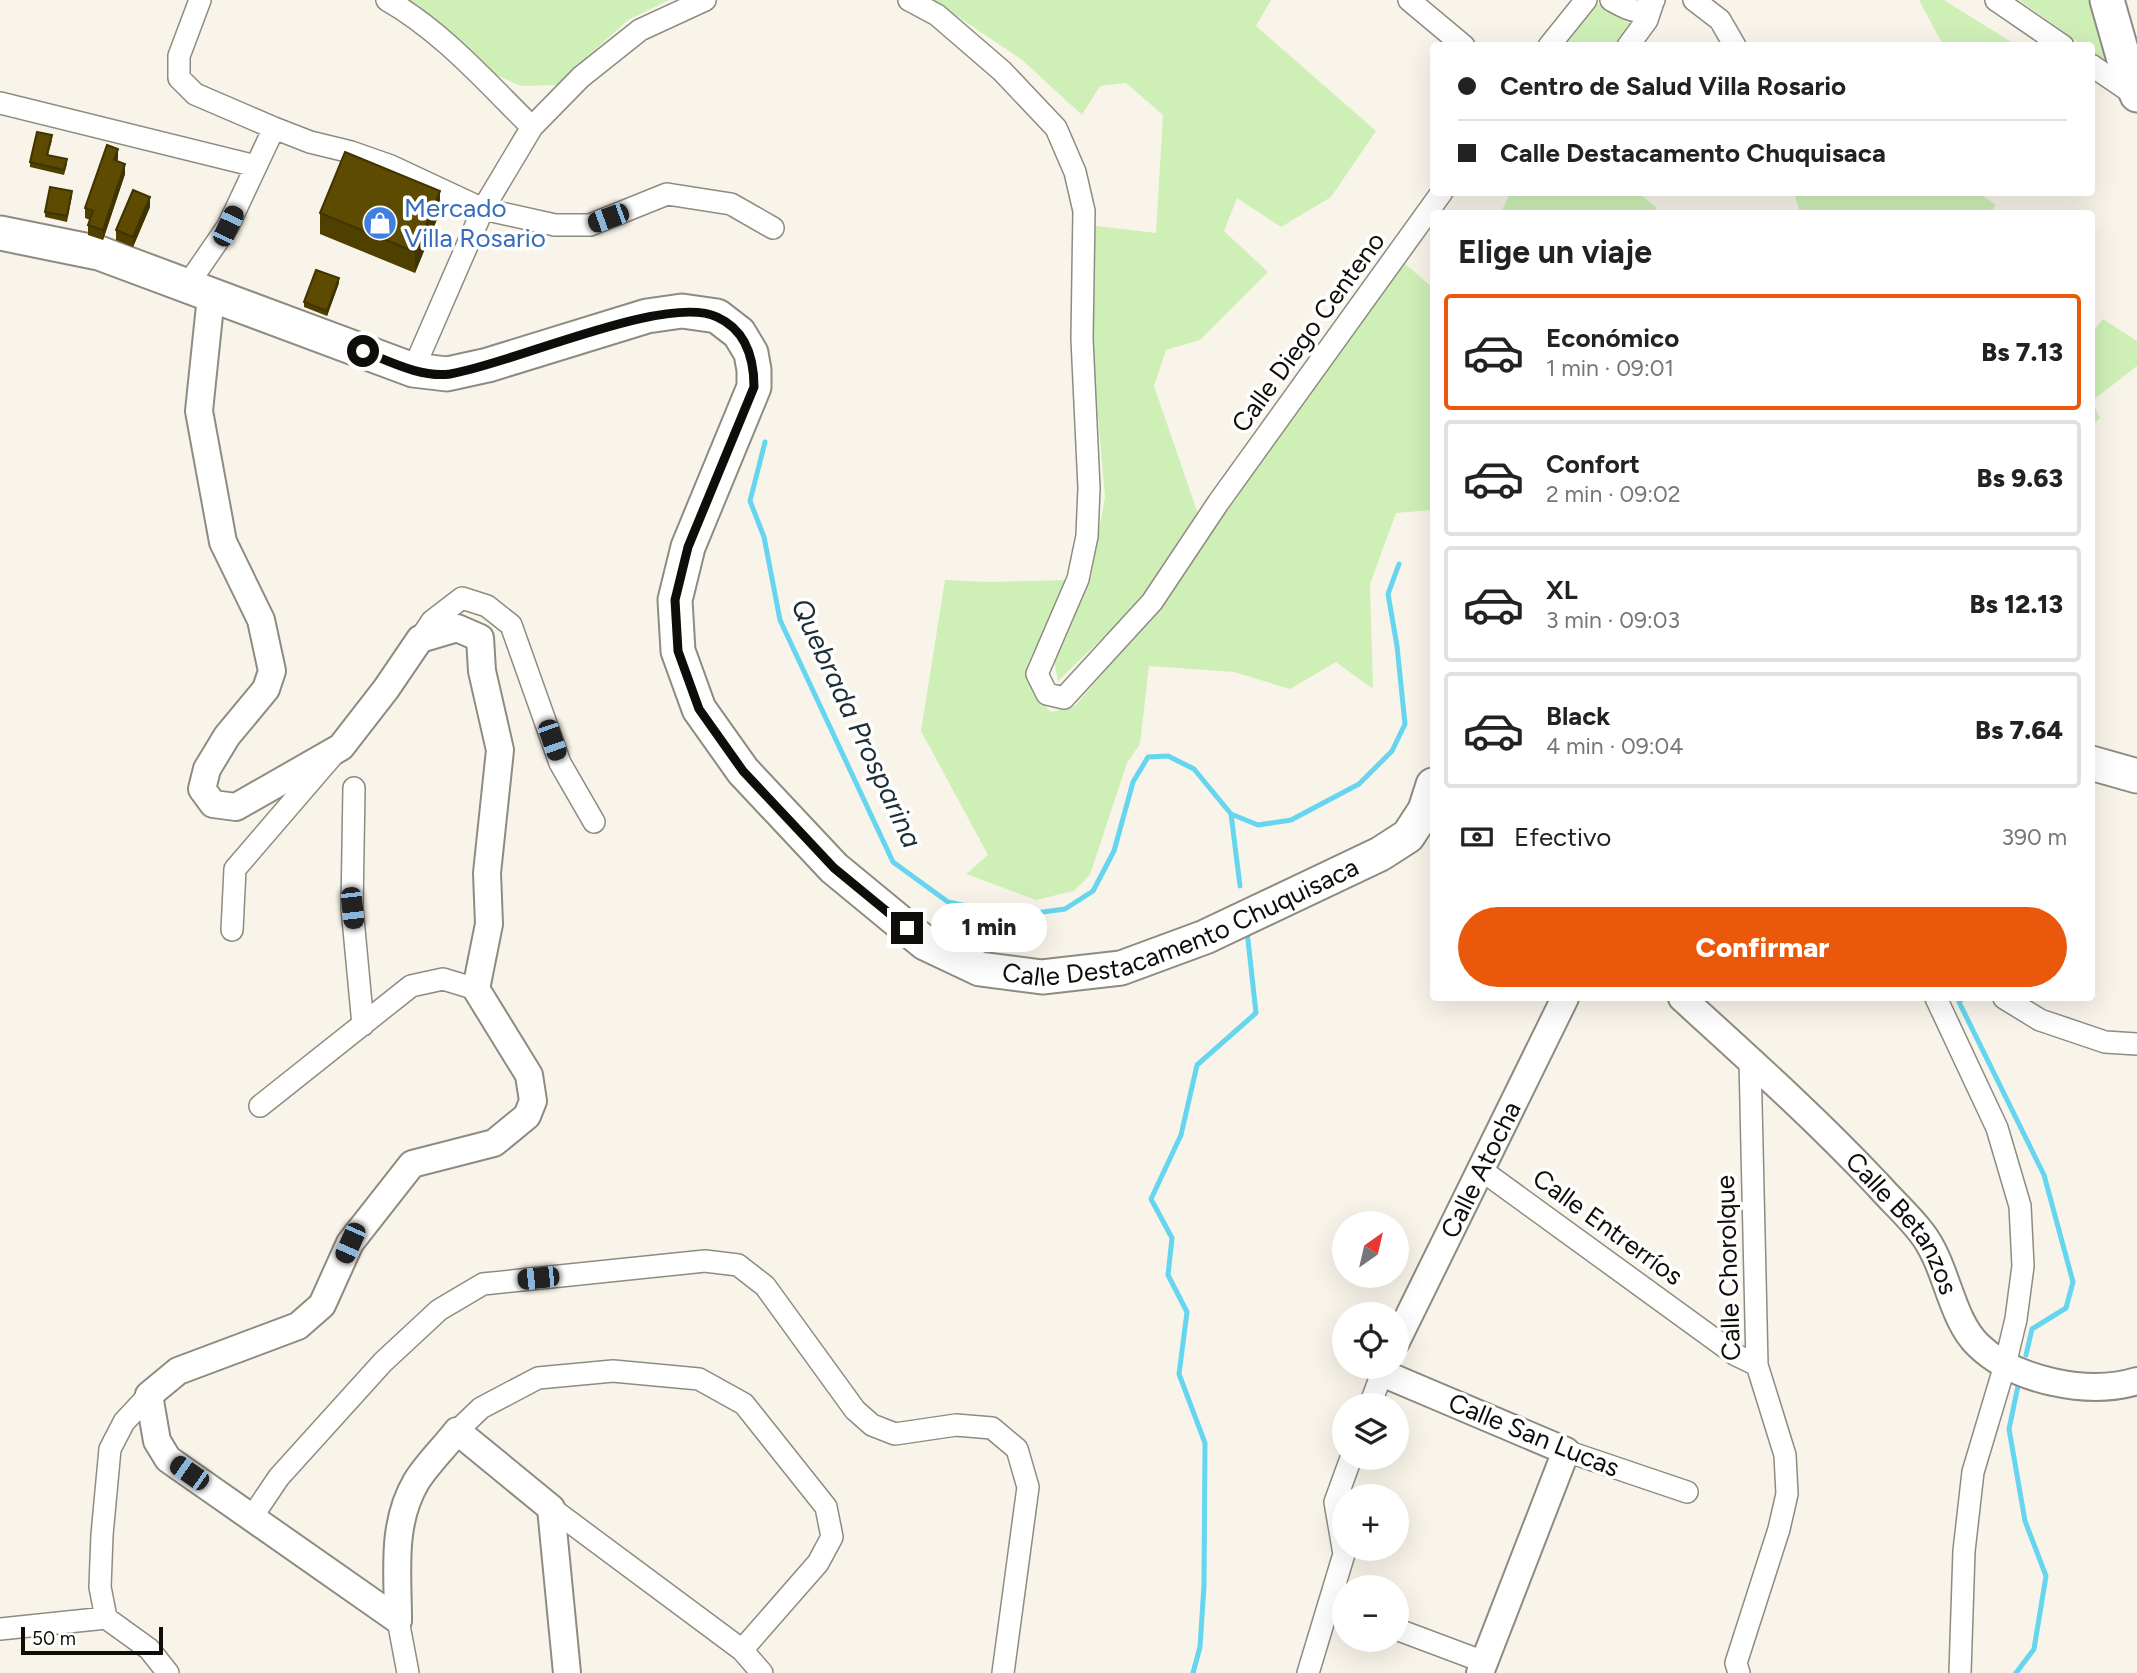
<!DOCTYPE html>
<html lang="es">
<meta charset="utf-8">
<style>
body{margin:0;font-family:Figtree,sans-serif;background:#f6f6f6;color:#222;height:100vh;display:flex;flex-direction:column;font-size:26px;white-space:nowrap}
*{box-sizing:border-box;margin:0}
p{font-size:23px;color:#767676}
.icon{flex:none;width:38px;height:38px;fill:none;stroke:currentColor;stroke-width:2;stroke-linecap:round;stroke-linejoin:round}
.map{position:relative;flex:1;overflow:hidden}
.details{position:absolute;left:1430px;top:210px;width:665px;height:791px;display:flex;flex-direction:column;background:#fff;border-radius:7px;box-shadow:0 7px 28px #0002}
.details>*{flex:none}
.top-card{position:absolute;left:1430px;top:42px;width:665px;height:154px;border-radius:7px;box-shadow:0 7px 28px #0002;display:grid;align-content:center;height:154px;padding:0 28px;background:#fff}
.needle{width:46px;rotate:34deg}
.buttons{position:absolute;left:1332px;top:1211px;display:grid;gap:14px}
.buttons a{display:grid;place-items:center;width:77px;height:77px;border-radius:50%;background:#fff;box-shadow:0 7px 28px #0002;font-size:35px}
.scale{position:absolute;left:21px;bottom:18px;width:142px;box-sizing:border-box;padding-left:7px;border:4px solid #0e0d09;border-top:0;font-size:19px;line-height:24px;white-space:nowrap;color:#0e0d09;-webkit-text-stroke:5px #fff;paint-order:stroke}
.end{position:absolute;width:32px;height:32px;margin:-16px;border:9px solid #0e0d09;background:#fff;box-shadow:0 0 0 4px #fff}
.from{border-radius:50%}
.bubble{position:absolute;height:49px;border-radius:24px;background:#fff;box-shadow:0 7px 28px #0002;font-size:23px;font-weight:800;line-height:49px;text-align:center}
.car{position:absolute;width:21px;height:42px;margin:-21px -10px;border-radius:9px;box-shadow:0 0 5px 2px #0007;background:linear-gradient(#222 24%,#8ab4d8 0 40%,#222 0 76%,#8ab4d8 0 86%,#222 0)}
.top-card b{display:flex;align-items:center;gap:24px;height:66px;font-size:26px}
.top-card b+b{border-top:2px solid #e0e0e0}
.top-card i{width:18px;height:18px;background:#222}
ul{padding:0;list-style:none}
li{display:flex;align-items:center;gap:21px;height:116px;margin:0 14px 10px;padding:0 14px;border:4px solid #e0e0e0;border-radius:7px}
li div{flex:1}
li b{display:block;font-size:26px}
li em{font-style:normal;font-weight:800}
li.on{border-color:#ea580c}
li>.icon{width:63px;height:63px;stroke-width:1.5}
h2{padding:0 28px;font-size:32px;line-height:84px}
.pay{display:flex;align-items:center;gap:18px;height:77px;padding:0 28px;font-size:26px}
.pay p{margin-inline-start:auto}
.primary-button{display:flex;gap:14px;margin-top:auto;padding:14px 28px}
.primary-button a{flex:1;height:80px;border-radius:42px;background:#ea580c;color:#fff;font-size:28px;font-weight:800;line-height:80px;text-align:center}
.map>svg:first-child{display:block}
.green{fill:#cef0b7}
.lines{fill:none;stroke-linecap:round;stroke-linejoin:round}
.stream{stroke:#65d5f0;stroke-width:5}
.minor-casing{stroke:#8e8b81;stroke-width:24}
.tertiary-casing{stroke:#8e8b81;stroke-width:30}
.primary-casing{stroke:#8e8b81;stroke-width:37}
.minor{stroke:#fff;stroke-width:21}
.tertiary{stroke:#fff;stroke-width:26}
.primary{stroke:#fff;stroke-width:33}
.wall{fill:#4f4000}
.shaded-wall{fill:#403400}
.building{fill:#5c4b00;stroke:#403400;stroke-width:2}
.route{stroke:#0e0d09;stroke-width:9}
.labels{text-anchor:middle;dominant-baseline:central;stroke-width:7;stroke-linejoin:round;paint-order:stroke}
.shop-label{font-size:26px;fill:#366cbe;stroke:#fff;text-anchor:start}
.street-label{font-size:26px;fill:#0e0d09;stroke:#fff}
.water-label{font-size:28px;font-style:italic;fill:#1b2f34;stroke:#fff}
</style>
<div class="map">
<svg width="2137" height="1673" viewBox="0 0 2137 1673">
<rect width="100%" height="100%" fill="#f8f4e9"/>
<path class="green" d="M401,0h268l-41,20 -72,65 -35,1 -51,-23z
M933,0h338l-15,26 120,105 -45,66 -50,30 -44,-29 -13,33 44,41 -68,68 -34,10 -12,36 44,128 -55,85 -85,82 -6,-30 39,-73 14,-81 -12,-138 -5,-134 68,8 7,-118 -37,-32 -26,3 -18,29 -61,-56z
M1919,0h25l72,45h-73z
M2019,0h77l19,57 -10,5 -14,-10v-6l-9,-1z
M1598,4l33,20 -15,21 -51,1z
M1637,192l19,15 1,6 -149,1 -6,-4 8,-17z
M1794,193h185l17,12 -6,9 -205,-1 14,-4z
M1404,263l29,25v222l-37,3 -26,71 3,105 -37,-27 -46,27 -56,-17 -85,-6 -9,78 -13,19 -37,112 -16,16 -38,9 -70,-26 22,-19 -67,-124 24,-151 44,2 80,-2 -41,83 6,32 17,17 24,-6 75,-89z
M2103,319l34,22v25l-45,35 8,17 -9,8v-92z"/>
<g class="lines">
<path class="stream" d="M765,442l-15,59 14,36 16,83 113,242 55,40 66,14 51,-7 28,-18 21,-40 19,-69 15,-25 20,-1 26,13 37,45 9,72
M1231,814l27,11 33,-5 68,-36 33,-33 13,-27 -8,-78 -9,-52 11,-30
M1963,998l-4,4 85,173 29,107 -7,26 -34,21 -6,26
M1193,1673l7,-26 4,-62 1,-142 -26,-69 8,-62 -19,-37 4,-37 -21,-39 30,-64 16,-70 59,-52 -9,-82
M2016,1673l18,-24 12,-73 -21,-55 -16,-92 9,-43"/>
<g class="minor-casing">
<path id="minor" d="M200,0l-21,56v22l16,16 79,34 36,14 41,10 40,14 92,43 72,16h35l77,-31 64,10 42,24
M387,0c55,31 100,83 145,127
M909,0l28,15 65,56 54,57 19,44 9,39 -2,128 7,149 -2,48 -9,43 -41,95 10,20 17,4 88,-96 66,-99 224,-311
M1409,0l55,46
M1611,0c16,9 31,19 43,0
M1694,0l26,20 15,26
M1996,0l67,46
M1549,46l37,-46
M1628,46l19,-26 5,-15
M2091,65l44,30
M0,103l256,63
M186,287l42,-61 46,-98
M413,370l70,-161 49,-82 49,-50 59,-47 65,-30
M420,639l12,-18 30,-23 25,8 24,19 49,138 34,59
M354,788l-2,120 11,117
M232,930l3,-61 98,-114
M1936,998l61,130 23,78 3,60 -7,53 -11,46 -32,107 -9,79 -4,122
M2004,998l36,22 65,22 32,2
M260,1106l151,-120 32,-7 33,10
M1480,1169l256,186 21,10
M149,1395l-25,27 -14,27 -8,86 -2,52 6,31 43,31 19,24
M1370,1405l12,-32
M457,1431l24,-23 57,-30 75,-7 86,8 45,25 82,103 6,30 -14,26 -76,87
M1566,1451l121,41
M551,1508l191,142 20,23
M252,1517l27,-40 104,-115 56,-52 44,-26 222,-23 33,4 27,21 90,124 17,15 23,9 61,-9 36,3 25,21 11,38 -25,186
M398,1620l10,53
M0,1629l106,-11
M1396,1629l88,33
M1308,1673l36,-119 -9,-52 16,-44
M1739,1673l-3,-10 43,-134 8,-35 -2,-39 -28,-90 -7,-305"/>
</g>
<g class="tertiary-casing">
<g id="tertiary">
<path d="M211,296l-12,115 24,131 38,78 11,51 -6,18 -39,47 -20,33 -5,20 11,15 23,3 105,-60 45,-58 34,-50 37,-11 23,10 2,33 18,79 -13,123 2,51 -13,65 53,86 4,26 -6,15 -33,27 -82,21 -62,79 -28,62 -24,21 -120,45 -29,24 8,46 11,18 230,161"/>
<path id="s1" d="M1682,998c67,61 134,121 196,187 14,16 30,30 43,47 26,32 29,86 57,113 37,36 111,51 159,36"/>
<path id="s2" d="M1396,1342l169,-344"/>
<path d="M1385,1367l-3,6 184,78 -86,222"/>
<path d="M398,1620c0,-47 -7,-95 18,-138 11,-18 28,-34 41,-51l94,77 16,165"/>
</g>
</g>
<g class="primary-casing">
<g id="primary">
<path d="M2107,0l17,60 13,35"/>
<path id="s3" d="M0,233l99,20 314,117 34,4 41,-9 159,-49 35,-5 35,5 22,17 12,20 3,17v17l-66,160 -13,53 3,51 21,58 44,62 91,97 91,75 55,26 62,8 79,-9 84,-31 175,-83 28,-18 17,-26 8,-25"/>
<path d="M2091,763l46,13"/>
</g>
</g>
<use href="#minor" class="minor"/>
<use href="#tertiary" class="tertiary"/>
<use href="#primary" class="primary"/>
</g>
<path class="wall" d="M52,140l-4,15 19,9 -3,11 -34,-8v-5z
M118,159l-1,2 8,13 -22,66 -15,-5v-10l2,-5 -5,-2v-10z
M72,196l-5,26 -22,-5v-5z
M150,207l-17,40 -17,-7v-10z
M440,212l-25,61 -95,-39v-21z
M339,283l-12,33 -23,-9v-5z"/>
<path class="shaded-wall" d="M118,149v10l-4,11v-10z
M125,164v10l-22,66v-10z
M440,191v21l-25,61v-21z
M150,197v10l-17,40v-10z
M339,278v5l-12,33v-5z"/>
<path class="building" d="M37,132l15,3 -5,20 20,4 -3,11 -34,-8z
M107,145l11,4 -4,11 11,4 -22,66 -15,-5 5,-14 -8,-3z
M345,152l95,39 -25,61 -95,-39z
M50,187l22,4 -5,25 -22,-4z
M133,190l17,7 -17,40 -17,-7z
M316,270l23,8 -12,33 -23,-9z"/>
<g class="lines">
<path class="route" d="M363,351c26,10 58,27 87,23 62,-10 216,-81 267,-57 29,13 37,42 37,70l-66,160 -13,53 3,51 21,58 44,62 91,97 73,60"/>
</g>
<defs>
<g id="shop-disc" transform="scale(1.75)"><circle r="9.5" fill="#3f7fe0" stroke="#fff"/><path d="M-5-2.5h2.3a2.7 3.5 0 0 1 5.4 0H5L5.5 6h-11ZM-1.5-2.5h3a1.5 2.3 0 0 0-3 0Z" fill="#fff"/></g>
</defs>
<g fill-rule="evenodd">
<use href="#shop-disc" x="380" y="223"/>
</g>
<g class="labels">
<g class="shop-label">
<text x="404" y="208">Mercado<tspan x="404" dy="30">Villa Rosario</tspan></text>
</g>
<g class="street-label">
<text transform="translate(1308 332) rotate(-54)">Calle Diego Centeno</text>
<text stroke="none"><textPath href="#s3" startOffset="1774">Calle Destacamento Chuquisaca</textPath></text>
<text stroke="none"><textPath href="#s2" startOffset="192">Calle Atocha</textPath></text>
<text stroke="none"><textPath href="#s1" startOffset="317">Calle Betanzos</textPath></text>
<text transform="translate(1608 1227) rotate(36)">Calle Entrerríos</text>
<text transform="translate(1728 1268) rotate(-92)">Calle Chorolque</text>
<text transform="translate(1534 1435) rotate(22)">Calle San Lucas</text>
</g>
<g class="water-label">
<text transform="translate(857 723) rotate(65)">Quebrada Prosparina</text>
</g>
</g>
</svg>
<div class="buttons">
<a><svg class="needle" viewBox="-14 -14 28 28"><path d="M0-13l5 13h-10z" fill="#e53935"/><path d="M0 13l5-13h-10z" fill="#767676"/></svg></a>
<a><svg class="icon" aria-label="locate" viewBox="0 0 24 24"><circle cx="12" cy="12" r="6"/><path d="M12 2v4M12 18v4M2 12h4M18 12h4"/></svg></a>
<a><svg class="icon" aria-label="layers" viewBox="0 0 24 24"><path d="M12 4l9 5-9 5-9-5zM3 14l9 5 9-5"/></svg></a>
<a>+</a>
<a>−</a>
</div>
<div class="scale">50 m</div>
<i class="end from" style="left:363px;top:351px"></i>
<i class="end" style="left:907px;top:928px"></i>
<div class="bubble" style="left:931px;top:903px;width:116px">1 min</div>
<i class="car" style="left:608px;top:218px;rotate:250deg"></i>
<i class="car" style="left:228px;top:226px;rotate:25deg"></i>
<i class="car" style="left:552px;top:740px;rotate:161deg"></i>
<i class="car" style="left:352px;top:908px;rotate:174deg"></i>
<i class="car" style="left:350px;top:1243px;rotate:204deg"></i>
<i class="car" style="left:538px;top:1278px;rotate:264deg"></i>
<i class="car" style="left:189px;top:1473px;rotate:305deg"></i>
<div class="top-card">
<b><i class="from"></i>Centro de Salud Villa Rosario</b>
<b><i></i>Calle Destacamento Chuquisaca</b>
</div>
<section class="details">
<h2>Elige un viaje</h2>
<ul>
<li class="on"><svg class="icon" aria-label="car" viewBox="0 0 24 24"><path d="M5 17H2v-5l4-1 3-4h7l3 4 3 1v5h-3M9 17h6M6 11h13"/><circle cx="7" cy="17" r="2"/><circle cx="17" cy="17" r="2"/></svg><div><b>Económico</b><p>1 min · 09:01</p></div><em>Bs 7.13</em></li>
<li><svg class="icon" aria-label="car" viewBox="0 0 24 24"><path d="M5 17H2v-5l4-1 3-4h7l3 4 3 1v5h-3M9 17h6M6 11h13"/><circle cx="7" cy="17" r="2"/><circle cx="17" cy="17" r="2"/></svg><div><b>Confort</b><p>2 min · 09:02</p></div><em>Bs 9.63</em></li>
<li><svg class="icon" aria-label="car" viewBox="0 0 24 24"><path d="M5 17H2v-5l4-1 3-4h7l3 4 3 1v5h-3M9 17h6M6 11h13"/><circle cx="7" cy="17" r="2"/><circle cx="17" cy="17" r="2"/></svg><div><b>XL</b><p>3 min · 09:03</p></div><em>Bs 12.13</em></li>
<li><svg class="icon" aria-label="car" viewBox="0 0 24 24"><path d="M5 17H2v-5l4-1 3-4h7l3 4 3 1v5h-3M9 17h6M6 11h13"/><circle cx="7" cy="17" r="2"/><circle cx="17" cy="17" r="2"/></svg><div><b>Black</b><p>4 min · 09:04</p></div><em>Bs 7.64</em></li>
</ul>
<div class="pay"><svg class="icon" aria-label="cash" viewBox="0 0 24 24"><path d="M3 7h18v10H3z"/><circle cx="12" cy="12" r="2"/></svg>Efectivo<p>390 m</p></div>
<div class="primary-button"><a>Confirmar</a></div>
</section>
</div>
